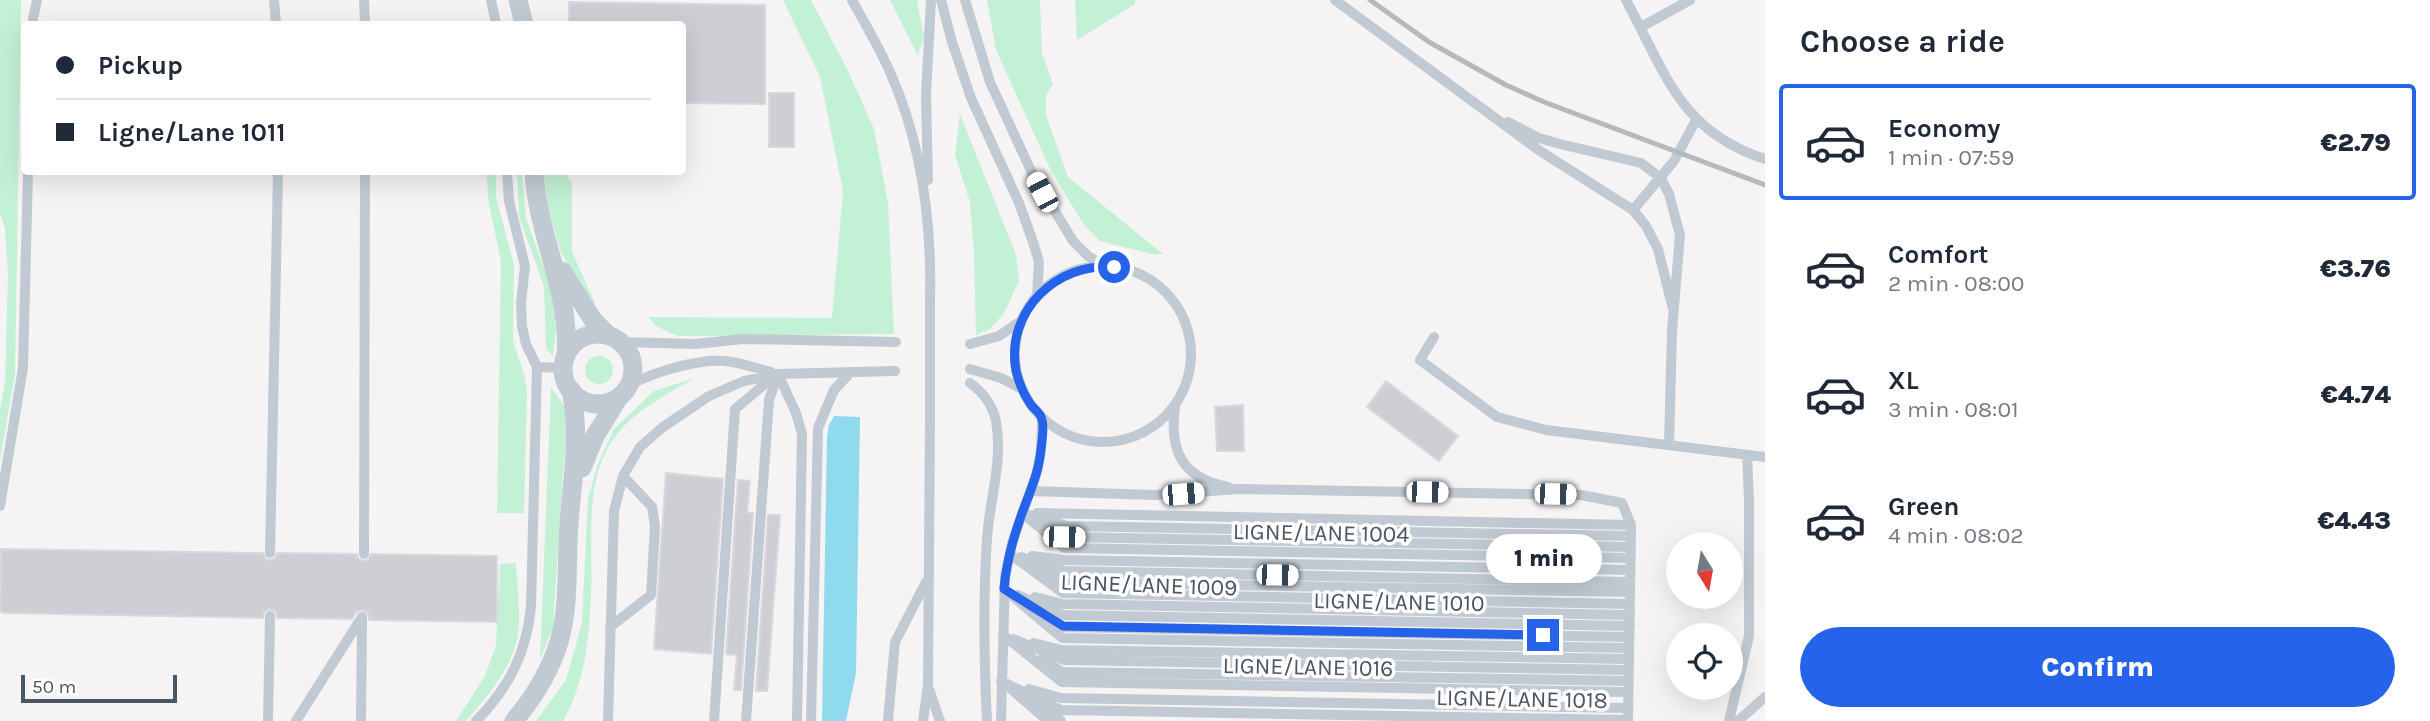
<!DOCTYPE html>
<meta charset="utf-8">
<style>
body{margin:0;font-family:Karla,sans-serif;background:#f6f6f7;color:#1f2937;height:100vh;display:flex;flex-direction:column;font-size:26px;white-space:nowrap}
*{box-sizing:border-box;margin:0}
p{font-size:23px;color:#747a83}
.icon{flex:none;width:38px;height:38px;fill:none;stroke:currentColor;stroke-width:2;stroke-linecap:round;stroke-linejoin:round}
.map{position:relative;flex:1;overflow:hidden}
.drawer{display:flex;flex-direction:column;background:#fff;width:665px}
.drawer>*{flex:none}
.guide{position:absolute;left:21px;top:21px;width:665px;height:154px;border-radius:7px;box-shadow:0 7px 28px #0002;display:grid;align-content:center;height:154px;padding:0 35px;background:#fff}
.needle{width:46px;rotate:169deg}
.tools{position:absolute;left:1666px;top:532px;display:grid;gap:14px}
.tools a{display:grid;place-items:center;width:77px;height:77px;border-radius:50%;background:#fff;box-shadow:0 7px 28px #0002;font-size:35px}
.scale{position:absolute;left:21px;bottom:18px;width:156px;box-sizing:border-box;padding-left:7px;border:4px solid #4a5661;border-top:0;font-size:19px;line-height:24px;white-space:nowrap;color:#4a5661;-webkit-text-stroke:5px #fff;paint-order:stroke}
.end{position:absolute;width:32px;height:32px;margin:-16px;border:9px solid #2563eb;background:#fff;box-shadow:0 0 0 4px #fff}
.from{border-radius:50%}
.bubble{position:absolute;height:49px;border-radius:24px;background:#fff;box-shadow:0 7px 28px #0002;font-size:23px;font-weight:800;line-height:49px;text-align:center}
.car{position:absolute;width:21px;height:42px;margin:-21px -10px;border-radius:9px;box-shadow:0 0 5px 2px #0007;background:linear-gradient(#fff 24%,#345 0 40%,#fff 0 76%,#345 0 86%,#fff 0)}
.guide b{display:flex;align-items:center;gap:24px;height:66px;font-size:26px}
.guide b+b{border-top:2px solid #e0e1e3}
.guide i{width:18px;height:18px;background:#1f2937}
ul{padding:0;list-style:none}
li{display:flex;align-items:center;gap:21px;height:116px;margin:0 14px 10px;padding:0 21px;border:4px solid transparent;border-radius:7px}
li div{flex:1}
li b{display:block;font-size:26px}
li em{font-style:normal;font-weight:800}
li.selected{border-color:#2563eb}
li>.icon{width:63px;height:63px;stroke-width:1.5}
h2{padding:0 35px;font-size:32px;line-height:84px}
.primary-button{display:flex;gap:14px;margin-top:auto;padding:14px 35px}
.primary-button a{flex:1;height:80px;border-radius:42px;background:#2563eb;color:#fff;font-size:28px;font-weight:800;line-height:80px;text-align:center}
main{display:flex;flex:1;min-height:0}
.map>svg:first-child{display:block}
.green{fill:#c3f1d5}
.water{fill:#90daee}
.building{fill:#cdcfd5;stroke:#d7d9de;stroke-width:2}
.lines{fill:none;stroke-linecap:round;stroke-linejoin:round}
.lane{stroke:#c1cad2;stroke-width:10}
.street{stroke:#c1cad2;stroke-width:19}
.rail{stroke:#b5b8bd;stroke-width:5}
.lane-bridge{stroke:#c1cad2;stroke-width:10}
.route{stroke:#2563eb;stroke-width:9}
.labels{text-anchor:middle;dominant-baseline:central;stroke-width:7;stroke-linejoin:round;paint-order:stroke}
.street-label{font-size:23px;fill:#4a5661;stroke:#fff}
</style>
<main>
<div class="map">
<svg width="1765" height="721" viewBox="0 0 1765 721">
<rect width="100%" height="100%" fill="#f5f3f3"/>
<path class="green" d="M0,0h21l-6,375 -15,84v-48l5,-30 3,-106 -3,-47 -5,-15z
M783,0h28l37,71 26,58 14,74 6,131 -216,2 -22,-10 -8,-9 184,1 11,-127 -23,-114z
M890,0h27l7,37 -6,19z
M987,0h53l2,53 11,31 -7,11v20l22,62 95,77h-11l-52,-13 -16,-16 -33,-54 -55,-121z
M1075,0h60v4l-58,36z
M960,114l56,141 3,26 -15,32 -14,16 -14,6 -2,-81 -4,-52 -15,-47z
M486,172h10v25l18,68 -1,76 11,33 3,19 -3,120h-27l4,-252 -12,-57z
M517,172h5l4,46 23,63 5,22 2,28 -3,25 -7,-7 -2,-63 -25,-69z
M543,172h21l8,10v70l23,51 -6,-1 -28,-50 -12,-40z
M585 370a14 14 0 1 1 28 0a14 14 0 1 1-28 0Z
M695,378c-24,14 -52,28 -71,48 -44,46 -30,114 -33,170 -2,44 -6,86 -28,125h-27l30,-41 16,-57 6,-124 9,-33 17,-37 40,-38z
M551,387l15,22 3,14 -6,49 -10,155 -13,33z
M516,563c1,22 5,48 2,71 -6,35 -30,61 -52,87h-10l29,-45 11,-31 4,-81z"/>
<path class="water" d="M834,416l26,1 -4,256 -10,48h-24l5,-284 2,-12z"/>
<path class="building" d="M569,2l196,3v99l-83,-1v-79h-113z
M769,93h25v54h-25z
M1386,381l72,55 -19,25 -72,-54z
M1243,405l1,46h-27l-2,-44z
M666,473l57,6 -12,175 -57,-5z
M738,480l12,1 -3,32h6l-12,177h-7l3,-35 -11,-1z
M768,515h12l-13,176h-11z
M1,549l262,4 3,6 5,1 5,-3 1,-4 80,1 1,4 5,3 5,-1 3,-6 126,2v66l-128,-2 -1,-7 -6,-3 -6,2 -4,7 -75,-1 -1,-6 -7,-3 -5,3 -1,6 -258,-5 -5,-1z"/>
<g class="lines">
<path class="lane" d="M274,0l2,24
M364,0l1,24
M491,0l5,24
M852,0c13,24 27,47 38,72 32,72 42,149 40,228
M941,0l11,42 19,56 48,105 14,39 6,20 -2,34
M965,0l25,82 42,91 41,68 15,15 16,10
M1335,0l205,151 93,59 13,16 12,23 15,60
M1626,0c39,72 54,132 139,159
M32,24l5,-24
M1641,27l49,-27
M1508,122l31,16 21,6 81,19 20,15 8,16 11,41 -8,96 -3,114
M928,180l-2,-85 5,-95
M1633,210l41,-49 22,-41
M1015 354a88 88 0 1 1 176 0a88 88 0 1 1-176 0Z
M1434,337l-14,23 77,57 49,13 219,27
M620,342l75,2 48,-5 153,3
M970,344l29,-8 22,-15
M537,367l27,1
M970,369l31,9 21,11
M778,374l18,39 6,21 -5,287
M970,383c14,10 22,21 26,38 7,41 -6,77 -9,117 -4,61 -3,123 0,183
M629,385c26,-13 74,-29 103,-23 13,2 26,7 39,10
M1175,407c-6,44 7,71 53,80
M1031,491l123,4 84,-6 343,6 41,8 9,22 -3,196
M0,506l23,-138 5,-196
M1022,513l42,35 567,10
M1037,513l594,12
M1026,514l41,12 564,10
M1044,526l20,11 567,10
M270,553l8,-381
M364,554l1,-382
M1010,554l53,39 567,11
M1032,556l32,4 566,10
M1021,557l43,14 566,11
M1042,570l21,12 567,10
M1004,589l58,49 567,10
M1018,595l45,20 567,11
M1035,597l28,7 567,11
M1043,614l20,13 566,10
M610,627l41,-32 4,-69 -3,-19 -29,-31
M1003,635l59,47 566,10
M1013,639l51,21 565,10
M1034,643l28,7 567,9
M1042,659l20,13 567,9
M1001,681l60,29 567,10
M929,689l11,32
M1029,689l32,9 567,10
M1012,690l36,31
M1031,701l30,20
M268,721l2,-105
M296,721l66,-104
M361,721l1,-103
M476,721c33,-33 51,-69 55,-115l6,-239 -11,-23 -4,-18 -1,-23 4,-37 -16,-65 -2,-29
M608,721l6,-210 9,-35 17,-29 23,-20 46,-31 35,-15 34,-7 117,-3
M714,721l21,-312 42,-35
M746,721l23,-321 9,-26
M811,721l7,-293 16,-38 17,-18
M888,721l7,-79 31,-60
M923,721l5,-36 2,-265
M1001,721l4,-144 7,-34 25,-71 4,-22 1,-32
M1729,721l20,-85v-135l-2,-46
M1738,721l27,-24"/>
<path class="street" d="M518,0l6,24
M534,172c3,63 37,120 32,184
M562,271l31,49 15,15
M563 369a35 35 0 1 1 70 0a35 35 0 1 1-70 0Z
M582,468l13,-32 24,-39
M514,721c20,-24 36,-49 45,-79 11,-37 7,-80 10,-118 3,-47 12,-86 2,-134"/>
<path class="rail" d="M1370,0l59,42 77,43 38,17 221,83"/>
<path class="lane-bridge" d="M930,420v-120"/>
</g>
<g class="lines">
<path class="route" d="M1114,267c-57,-5 -109,44 -98,104 3,12 8,24 15,34 3,4 9,8 10,12 4,7 1,24 0,32 -2,24 -12,45 -20,67 -8,23 -15,48 -17,73l59,37 480,9"/>
</g>
<g class="labels">
<g class="street-label">
<text transform="translate(1321 533) rotate(1)">LIGNE/LANE 1004</text>
<text transform="translate(1149 585) rotate(2)">LIGNE/LANE 1009</text>
<text transform="translate(1399 602) rotate(1)">LIGNE/LANE 1010</text>
<text transform="translate(1308 667) rotate(1)">LIGNE/LANE 1016</text>
<text transform="translate(1522 699) rotate(1)">LIGNE/LANE 1018</text>
</g>
</g>
</svg>
<div class="tools">
<a><svg class="needle" viewBox="-14 -14 28 28"><path d="M0-13l5 13h-10z" fill="#e53935"/><path d="M0 13l5-13h-10z" fill="#747a83"/></svg></a>
<a><svg class="icon" aria-label="locate" viewBox="0 0 24 24"><circle cx="12" cy="12" r="6"/><path d="M12 2v4M12 18v4M2 12h4M18 12h4"/></svg></a>
</div>
<div class="scale">50 m</div>
<i class="end from" style="left:1114px;top:267px"></i>
<i class="end" style="left:1543px;top:635px"></i>
<div class="bubble" style="left:1486px;top:534px;width:116px">1 min</div>
<i class="car" style="left:1042px;top:192px;rotate:332deg"></i>
<i class="car" style="left:1427px;top:492px;rotate:91deg"></i>
<i class="car" style="left:1183px;top:494px;rotate:85deg"></i>
<i class="car" style="left:1555px;top:494px;rotate:91deg"></i>
<i class="car" style="left:1064px;top:537px;rotate:91deg"></i>
<i class="car" style="left:1277px;top:575px;rotate:91deg"></i>
<div class="guide">
<b><i class="from"></i>Pickup</b>
<b><i></i>Ligne/Lane 1011</b>
</div>
</div>
<section class="drawer">
<h2>Choose a ride</h2>
<ul>
<li class="selected"><svg class="icon" aria-label="car" viewBox="0 0 24 24"><path d="M5 17H2v-5l4-1 3-4h7l3 4 3 1v5h-3M9 17h6M6 11h13"/><circle cx="7" cy="17" r="2"/><circle cx="17" cy="17" r="2"/></svg><div><b>Economy</b><p>1 min · 07:59</p></div><em>€2.79</em></li>
<li><svg class="icon" aria-label="car" viewBox="0 0 24 24"><path d="M5 17H2v-5l4-1 3-4h7l3 4 3 1v5h-3M9 17h6M6 11h13"/><circle cx="7" cy="17" r="2"/><circle cx="17" cy="17" r="2"/></svg><div><b>Comfort</b><p>2 min · 08:00</p></div><em>€3.76</em></li>
<li><svg class="icon" aria-label="car" viewBox="0 0 24 24"><path d="M5 17H2v-5l4-1 3-4h7l3 4 3 1v5h-3M9 17h6M6 11h13"/><circle cx="7" cy="17" r="2"/><circle cx="17" cy="17" r="2"/></svg><div><b>XL</b><p>3 min · 08:01</p></div><em>€4.74</em></li>
<li><svg class="icon" aria-label="car" viewBox="0 0 24 24"><path d="M5 17H2v-5l4-1 3-4h7l3 4 3 1v5h-3M9 17h6M6 11h13"/><circle cx="7" cy="17" r="2"/><circle cx="17" cy="17" r="2"/></svg><div><b>Green</b><p>4 min · 08:02</p></div><em>€4.43</em></li>
</ul>
<div class="primary-button"><a>Confirm</a></div>
</section>
</main>
